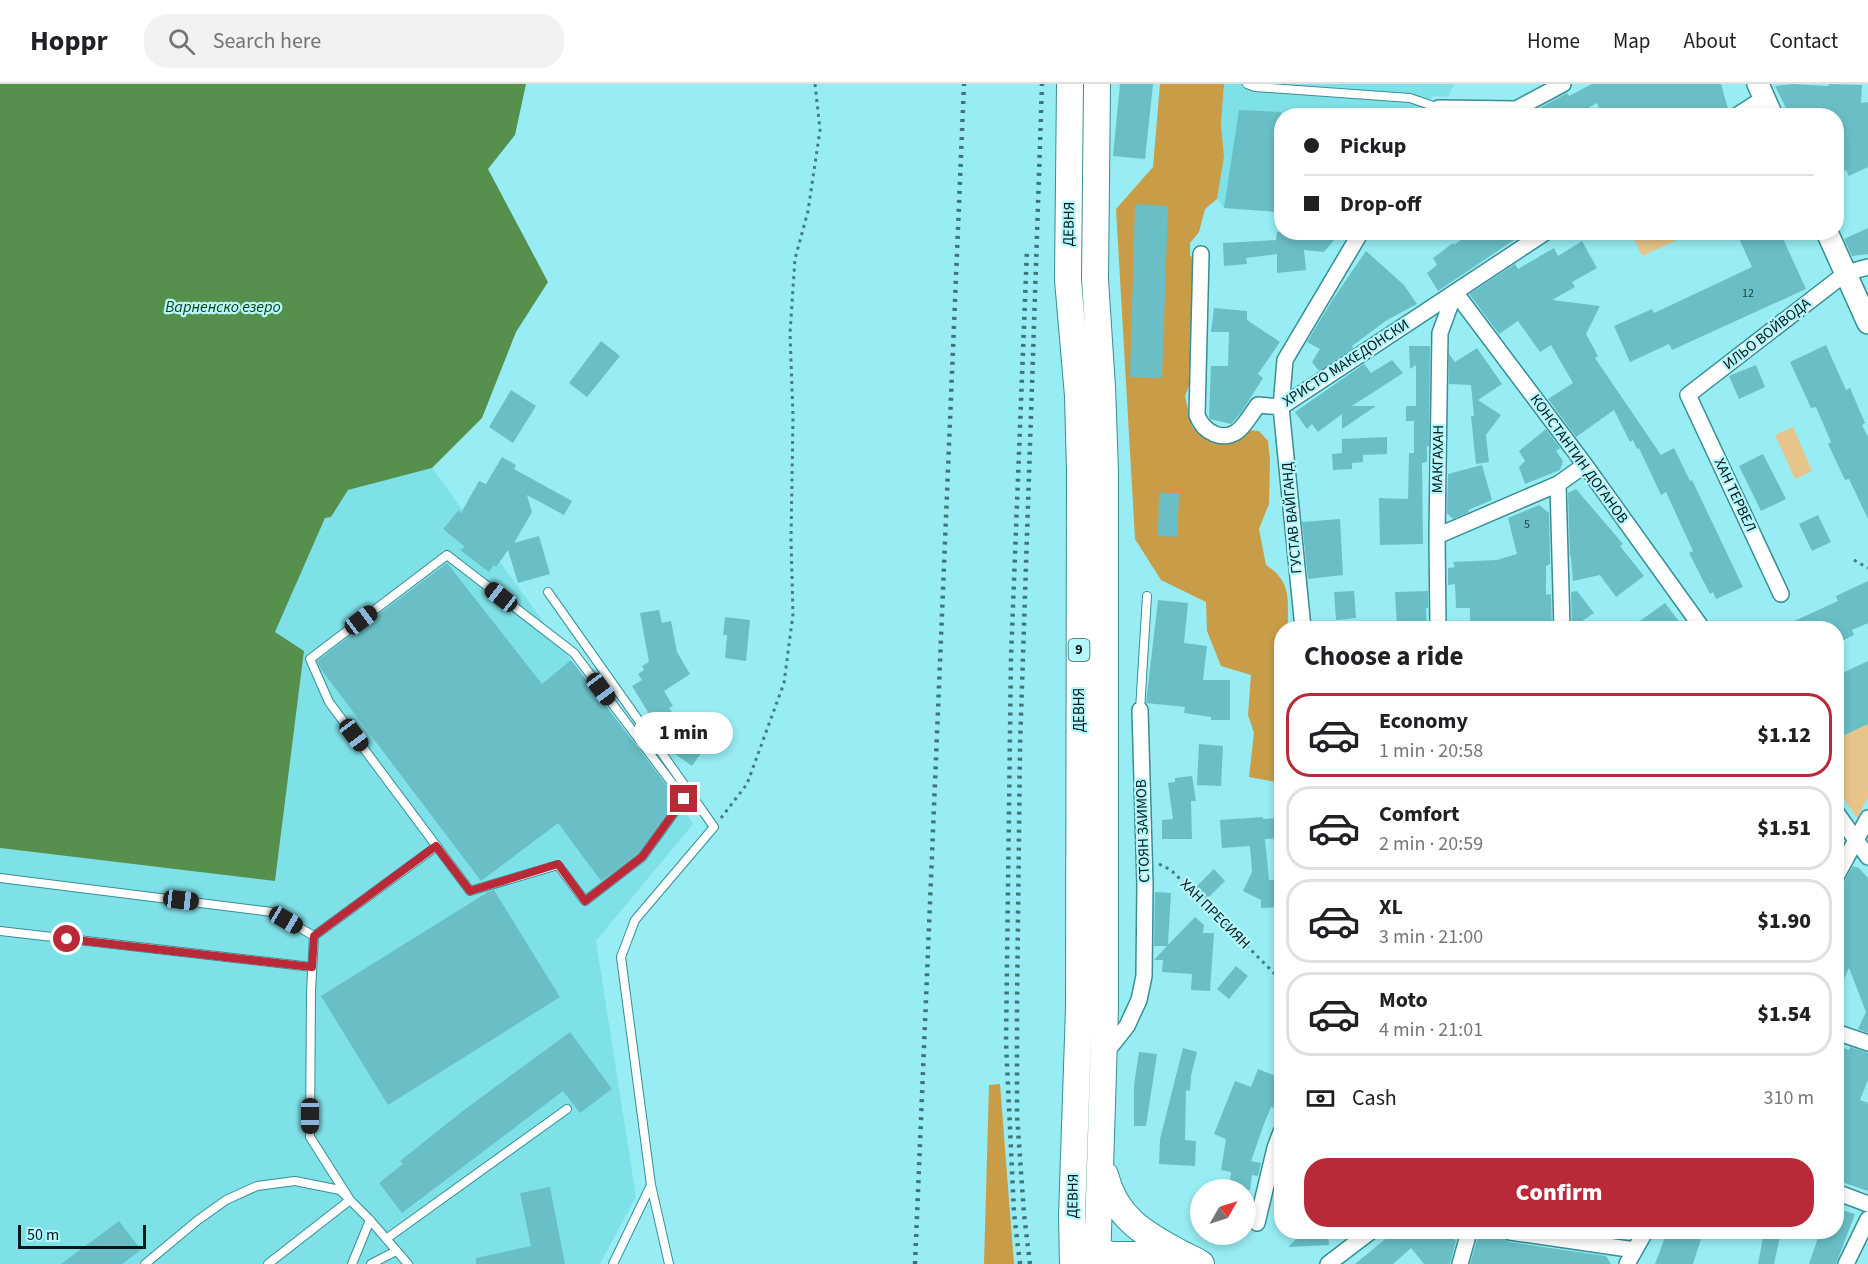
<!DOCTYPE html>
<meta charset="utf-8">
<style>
body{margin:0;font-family:"Source Sans 3",sans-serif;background:#f2f2f2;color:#202124;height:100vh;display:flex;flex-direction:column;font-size:22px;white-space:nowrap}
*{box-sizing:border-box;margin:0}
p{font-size:20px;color:#757577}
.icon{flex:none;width:33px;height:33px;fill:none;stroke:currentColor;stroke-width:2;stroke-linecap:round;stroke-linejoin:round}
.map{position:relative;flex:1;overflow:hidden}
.details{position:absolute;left:1274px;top:537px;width:570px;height:618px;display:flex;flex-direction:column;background:#fff;border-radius:24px;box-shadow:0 3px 9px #0003}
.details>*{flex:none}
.top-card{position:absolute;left:1274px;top:24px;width:570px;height:132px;border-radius:24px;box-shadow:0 3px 9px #0003;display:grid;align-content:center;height:132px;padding:0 30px;background:#fff}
.needle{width:39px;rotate:51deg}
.controls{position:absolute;left:1190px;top:1095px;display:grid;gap:12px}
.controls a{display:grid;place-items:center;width:66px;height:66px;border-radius:50%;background:#fff;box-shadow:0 3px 9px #0003;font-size:30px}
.scale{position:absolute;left:18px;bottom:15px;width:128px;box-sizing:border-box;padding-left:6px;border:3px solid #00181a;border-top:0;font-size:16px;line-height:21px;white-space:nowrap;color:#00181a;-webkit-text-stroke:4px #b4f7fc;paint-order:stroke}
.end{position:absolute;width:27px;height:27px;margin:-14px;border:8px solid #b92937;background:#fff;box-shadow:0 0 0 3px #fff}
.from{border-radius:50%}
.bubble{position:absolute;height:42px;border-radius:21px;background:#fff;box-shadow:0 3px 9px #0003;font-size:20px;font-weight:800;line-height:42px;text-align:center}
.car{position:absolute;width:18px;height:36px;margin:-18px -9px;border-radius:8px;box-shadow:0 0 4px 2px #0007;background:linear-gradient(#222 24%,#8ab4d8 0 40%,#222 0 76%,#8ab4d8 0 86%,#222 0)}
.top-card b{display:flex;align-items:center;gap:21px;height:57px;font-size:22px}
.top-card b+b{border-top:2px solid #e0e0e0}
.top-card i{width:15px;height:15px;background:#202124}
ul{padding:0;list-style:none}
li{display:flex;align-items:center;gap:18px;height:84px;margin:0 12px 9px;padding:0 18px;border:3px solid #e0e0e0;border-radius:24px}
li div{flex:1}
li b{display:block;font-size:22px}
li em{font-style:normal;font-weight:800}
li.selected{border-color:#b92937}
li>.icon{width:54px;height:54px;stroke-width:1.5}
h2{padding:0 30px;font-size:27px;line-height:72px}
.pay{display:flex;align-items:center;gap:15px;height:66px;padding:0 30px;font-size:22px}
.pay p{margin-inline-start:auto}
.button{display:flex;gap:12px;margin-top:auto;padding:12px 30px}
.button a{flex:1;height:69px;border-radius:24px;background:#b92937;color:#fff;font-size:24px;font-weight:800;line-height:69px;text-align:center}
header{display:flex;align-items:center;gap:36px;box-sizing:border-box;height:84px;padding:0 30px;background:#fff;border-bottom:2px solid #e0e0e0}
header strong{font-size:28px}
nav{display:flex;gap:33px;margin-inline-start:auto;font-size:21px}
.search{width:420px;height:54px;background:#f2f2f2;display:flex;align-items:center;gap:15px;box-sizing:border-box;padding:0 21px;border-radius:24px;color:#757577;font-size:22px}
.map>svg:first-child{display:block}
.built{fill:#7fe1e8}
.green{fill:#e7c58a}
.forest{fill:#c99c47}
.water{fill:#55904d}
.building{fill:#69bfc5}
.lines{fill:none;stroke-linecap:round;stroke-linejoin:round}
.lane-casing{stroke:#368f95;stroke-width:10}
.street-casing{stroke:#368f95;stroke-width:18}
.secondary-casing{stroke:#368f95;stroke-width:24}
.highway-casing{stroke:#368f95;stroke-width:28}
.path{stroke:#467b7f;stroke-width:3;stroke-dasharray:3 4.5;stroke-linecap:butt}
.lane{stroke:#fff;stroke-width:8}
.street{stroke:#fff;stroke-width:15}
.secondary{stroke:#fff;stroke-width:21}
.highway{stroke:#fff;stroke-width:26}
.rail{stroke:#407377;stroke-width:4.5;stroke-dasharray:3 6;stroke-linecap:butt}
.route{stroke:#b92937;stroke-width:8}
.labels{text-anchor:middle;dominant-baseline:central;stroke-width:4.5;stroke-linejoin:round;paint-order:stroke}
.number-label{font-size:12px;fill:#1a4245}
.shield{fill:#b4f7fc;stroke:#365b5e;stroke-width:1.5}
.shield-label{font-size:14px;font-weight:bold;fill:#00181a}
.street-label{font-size:15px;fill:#00181a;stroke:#b4f7fc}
.water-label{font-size:16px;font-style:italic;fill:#174012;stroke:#b4f7fc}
</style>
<header>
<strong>Hoppr</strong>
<div class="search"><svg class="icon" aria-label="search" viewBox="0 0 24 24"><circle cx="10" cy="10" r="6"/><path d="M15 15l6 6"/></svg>Search here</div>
<nav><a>Home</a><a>Map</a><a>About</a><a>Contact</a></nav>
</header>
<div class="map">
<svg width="1868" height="1180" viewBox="0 0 1868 1180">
<rect width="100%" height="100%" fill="#97edf3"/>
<path class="built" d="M1224,0h230l-6,13 -15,-1 -13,19 -139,1v73h-2l-2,23 -53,-4 -7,-9 7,-42 -3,-33z
M432,384l139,192 106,139 16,25 -97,117 40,256 -36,67h-600v-416l275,33 29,-230 -29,-19 50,-114 23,-28z"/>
<path class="green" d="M1631,149h40l4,8 -33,15z
M1793,343l19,44 -17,8 -20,-44z
M1868,640v73l-11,21 -21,-30v-49z"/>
<path class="forest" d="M1160,0h64l-3,40 3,33 -7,42 -12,10 -6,23 -9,11v12l8,9 -1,25 -6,15 2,11 -1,63 -7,18 7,31 11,11 27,5 16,-13 13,1 9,10 2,19 -1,44 -10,25 7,36c27,18 21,35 22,63h-7v155l-32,-6 5,-44 -6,-18 3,-40 -30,-9 -14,-35 -1,-29 -45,-22 -26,-41 -19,-330 37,-42z
M1000,1000l14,180h-30l5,-179z"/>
<path class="water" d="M0,0h526l-11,51 -27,34 60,113 -32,50 -34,86 -50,50 -84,22 -17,27 -6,1 -50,114 29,19 -29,230 -275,-33z"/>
<path class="building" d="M1120,0h33l-8,75 -32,-3z
M1592,0h129l7,25 -24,7h-102l-5,-13 -23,13h-49l42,-23 2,3z
M1792,0l36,2 1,-2 33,1 -1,18 7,-1v65l-19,9 -3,-6 -4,2 -1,-2 -5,2v-56h-46l-15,-30z
M1239,26l42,2v43l-4,57 -53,-4z
M1135,120l33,2 -6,172 -32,-1z
M1868,144v26l-16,2 -8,-17z
M1277,148h64l-17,20 -20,-2 2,20 -29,3v-19l-31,4 1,6 -23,2 -1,-23 53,-3z
M1472,148h54l-88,59 -11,-18 10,-8 -4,-7 20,-15 1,2z
M1736,148h44l26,57 -134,61 -3,-6 -39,18 -16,-36 38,-17 2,4 98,-46z
M1582,157l15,27 -25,14 3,5 -23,13 48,6 -14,28 12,22 -3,2 66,97 13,-7 16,33 2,-1 51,107 -27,12 -3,-7 -3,2 -21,-41 4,-2 -27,-59 -5,3 -22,-47 -2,1 -4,-9 -3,2 -16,-32 -38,27 -28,-38 25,-16 -22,-38 -11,7 -22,-31 -19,13 -30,-40 46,-30 3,5 36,-21 4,8z
M1366,167l38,34 13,19 -30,16 -35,26 1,2 -34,23 -7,-9 8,-13 -13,-7 26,-43z
M1214,224l33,3v9l33,22 -22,32 5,4 -22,35 -10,11 -21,-5 -1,-2 2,-51h17l1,-34h-18z
M601,257l19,15 -33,41 -18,-14z
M1826,261l20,45 4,-2 15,35 -3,2 6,12v82l-19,-40 -4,1 -17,-36 3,-2 -15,-35 -5,1 -21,-46z
M1409,262h21l-1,100h-2v16l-5,1 1,81 -43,1 -1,-47 29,1 1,-46h5v-32h-8v-15h10v-41l-6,4z
M1477,264l25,36 -24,16 23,15 -15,20 3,27 -13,2 -5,-48h3l-3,-31 -22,-1v-30l6,8z
M1392,276l11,13 -51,33h24l-34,23v-15l-24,18 -6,-8 -5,5 -12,-17 69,-48 7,9z
M1756,281l9,22 -26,12 -10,-23z
M511,306l25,16 -23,37 -24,-16z
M1546,345l14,19 -4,3 7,10 -3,9 -35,14 -6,-17 6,-6 -6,-10z
M1387,353v17l-24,1v7l-11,1v6l-19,1 -1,-16 10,-1v-14z
M1763,370l23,45 -25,12 -22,-45z
M502,373l14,8 -2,4 58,32 -8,14 -37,-20 5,17 -18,31 25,-7 11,38 -32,9 -10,-33 -12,17 -2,-2 -5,7 -29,-22 5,-3 -22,-18 16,-19 2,3 18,-32 7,3z
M1482,381l10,35 -24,10 1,2 -16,7 -6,-6 1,-39z
M1576,405l47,55 -3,2 24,30 -28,21 -16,-22 -27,6 -2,-25 -1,1 -2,-64z
M1159,409h20l-2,44 -19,-1z
M1539,421l10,8 1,51 -4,2v29l5,-1 1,34h-82v-20h-14l-1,-24 -7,1v-17l7,-1 -2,-5 44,-2 20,-6 -9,-36z
M1818,431l13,27 -19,9 -13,-27z
M1340,435l3,56 -35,4 -6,-57z
M447,479l95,121 29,-24 106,139 -39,54 -37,28 -43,-58 -77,58 -161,-213 -3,-7z
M1868,497v42l-16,7 2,5 -18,9v-16h-57l59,-27 -2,-5z
M1354,507l2,27 -20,2 -2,-28z
M1428,507v17h-2l1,20h-30l-2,-36z
M1577,507l17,22 -22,15 -1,-36z
M1158,516l30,3 -4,40 23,3 -4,34h27v40h-19v-3l-27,-4 1,-6 -39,-4z
M1665,519l19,25h-54z
M659,526l3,13 9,-2 6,31 13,22 -26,17 9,15 -4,2 5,7 -7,5 39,26 -14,20 -27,-19 -22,-31 5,-4 -16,-26 10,-6 -4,-6 6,-4 -2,-4 7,-4 -9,-49z
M725,533l25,3 -4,41 -21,-3 2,-23h-4z
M1868,577v63l-32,15v-63z
M1199,660l24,2 -2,40 -24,-1z
M1192,692l4,25h-5l1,38h-30v-19l11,-1 -5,-36 7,-1v-4z
M1263,733v2l18,-1v20l-16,1 4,41 12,-1v28l-20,1v-8l-18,-9 9,-19 -2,-26 -28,2 -2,-28z
M1853,782l6,2 9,10v155l-10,-4 8,-17 -17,-44 -13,29v-110l8,-5z
M1214,785l11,12 -19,19 -12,-11z
M494,806l66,107 -172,108 -67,-109 167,-104z
M1155,808l16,1 -3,52 27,-28 9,8 -1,8h11l-4,58 -19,-1 1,-16 -30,-2 1,-12h-9l13,-14h-13z
M1236,882l12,10 -19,23 -12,-10z
M570,948l42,57 -32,24 -17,-22 -161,122 -23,-30 24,-19 -3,-3 64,-51z
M1836,961l13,5 1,-3 18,6v27l-8,20 8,3v88l-32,-11z
M1183,964l14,4 -6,24 -1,15 -4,-1 -1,50 11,1 -1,25 -36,-2 1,-25z
M1139,968l18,2 -11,72h-12v-41z
M1258,985l23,9v32l-10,-3 -7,17 -13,37 10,2 -3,13 -6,-1 -2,15h-21l2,-18 -10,-2 5,-31 -12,-5 21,-53 16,6z
M550,1103l15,77h-89v-6l55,-12 -11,-53z
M1836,1124l19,6 -19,50h-27l11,-32h16z
M119,1137l22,29 -19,14h-61z
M1303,1148h25l1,13 -41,2z
M1394,1148h54l8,9 -6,23h-26l-13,-16 -18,16h-38z
M1667,1148h28l8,1 -10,31h-38z
M1764,1148h17l-7,32h-16z
M1484,1151l19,4 6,3 97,14 5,8h-141l7,-24z"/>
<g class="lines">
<g class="lane-casing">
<path id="lane" d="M1247,0l8,3 155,11 29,10
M447,471l127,98 110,146 -42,58 -57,44 -27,-36 -88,26 -141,-189 -19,-43z
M548,508l166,235 -79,93 -14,37 30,228 18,79
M1140,626l7,-114
M0,794l272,34 42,24
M0,847l312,36
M386,1155l181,-130
M145,1180l53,-44 28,-20 31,-14 38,-5 45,9 30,30 38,44
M268,1180l82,-64 -40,-63 1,-146 3,-55 123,-90
M352,1180l18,-44
M371,1180l25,-13
M613,1180l38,-79"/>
</g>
<g class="street-casing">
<path id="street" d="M1435,32l4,-8 77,1 47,-25
M1736,32l28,-18
M1201,170l-4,161c6,17 27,29 43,14 7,-7 12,-16 18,-24l23,2 265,-175
M1455,208l130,173 117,163
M1558,400l4,144
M1437,452l121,-52 27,-19
M1781,510l-93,-199 158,-122 22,-6
M1303,544l-22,-221 4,-47 76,-128
M1438,544l-1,-92 3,-203 15,-41
M1836,728l32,45
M1836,793l32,-59
M1836,948l32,11
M1104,971l23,-29 12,-26 5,-24 1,-91 -5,-175
M1836,1108l32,12
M1257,1139l18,-75 6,-16
M1510,1148l125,18
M1328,1180l42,-32
M1460,1180l9,-32
M1627,1180l18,-32
M1846,1180l22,-45"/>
</g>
<g class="secondary-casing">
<path id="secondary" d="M1758,0l14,32
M1827,148l41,91"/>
</g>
<g class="highway-casing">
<path id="highway" d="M1070,0l-2,196 10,116 2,75 -1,537 -7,208 1,48
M1097,0l-2,196 7,107 3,85v535l-8,257
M1105,1091c11,43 38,58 75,78 7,4 14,6 21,11
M1086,1155l11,11 14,5h71"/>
</g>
<path class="path" d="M1854,476l14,8
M721,734l26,-34 37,-101 9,-69 -2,-74 2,-124 -3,-83 5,-74 13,-48 12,-81 -5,-46
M1159,780l12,6 110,110"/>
<use href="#lane" class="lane"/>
<use href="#street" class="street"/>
<use href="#secondary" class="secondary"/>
<use href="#highway" class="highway"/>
<path class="rail" d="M915,1180l49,-1180
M1020,1180l-6,-51 -8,-170 5,-386 16,-408
M1030,1180l-6,-50 -7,-99v-110l3,-259 22,-662"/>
</g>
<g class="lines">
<path class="route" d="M67,855l245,28 2,-31 122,-90 34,45 88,-27 27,37 57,-44 42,-58"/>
</g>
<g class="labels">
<g class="number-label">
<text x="1748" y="209">12</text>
<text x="1527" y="440">5</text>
</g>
<rect class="shield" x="1068.5" y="555" width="21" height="22" rx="4.5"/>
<g class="shield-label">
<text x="1079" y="566">9</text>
</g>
<g class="street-label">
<text transform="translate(1069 140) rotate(-89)">ДЕВНЯ</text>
<text transform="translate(1767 250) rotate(-38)">ИЛЬО ВОЙВОДА</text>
<text transform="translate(1346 279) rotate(-33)">ХРИСТО МАКЕДОНСКИ</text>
<text transform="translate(1438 375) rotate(-89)">МАКГАХАН</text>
<text transform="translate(1579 375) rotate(54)">КОНСТАНТИН ДОГАНОВ</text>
<text transform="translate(1735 411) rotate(65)">ХАН ТЕРВЕЛ</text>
<text transform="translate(1292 434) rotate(-95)">ГУСТАВ ВАЙГАНД</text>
<text transform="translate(1079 626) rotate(-90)">ДЕВНЯ</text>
<text transform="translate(1143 747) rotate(-92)">СТОЯН ЗАИМОВ</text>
<text transform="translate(1215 830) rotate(45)">ХАН ПРЕСИЯН</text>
<text transform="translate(1073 1112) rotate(-89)">ДЕВНЯ</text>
</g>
<g class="water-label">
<text x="223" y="223">Варненско езеро</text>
</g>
</g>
</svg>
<div class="controls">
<a><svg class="needle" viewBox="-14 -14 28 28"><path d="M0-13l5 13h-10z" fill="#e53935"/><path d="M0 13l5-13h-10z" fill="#757577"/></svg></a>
</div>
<div class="scale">50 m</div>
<i class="end from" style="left:67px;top:855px"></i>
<i class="end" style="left:684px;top:715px"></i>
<div class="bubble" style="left:634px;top:628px;width:99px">1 min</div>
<i class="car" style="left:501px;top:513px;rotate:308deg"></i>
<i class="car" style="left:361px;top:536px;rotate:53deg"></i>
<i class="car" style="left:601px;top:605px;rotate:143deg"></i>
<i class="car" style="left:354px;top:651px;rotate:143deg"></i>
<i class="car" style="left:181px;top:816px;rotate:97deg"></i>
<i class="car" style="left:286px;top:836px;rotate:120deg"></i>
<i class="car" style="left:310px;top:1032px;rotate:180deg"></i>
<div class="top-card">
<b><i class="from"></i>Pickup</b>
<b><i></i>Drop-off</b>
</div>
<section class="details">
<h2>Choose a ride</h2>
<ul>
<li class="selected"><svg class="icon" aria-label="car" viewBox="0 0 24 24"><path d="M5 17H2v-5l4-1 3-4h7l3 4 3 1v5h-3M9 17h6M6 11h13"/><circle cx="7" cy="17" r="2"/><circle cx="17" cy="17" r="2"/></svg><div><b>Economy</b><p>1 min · 20:58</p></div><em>$1.12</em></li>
<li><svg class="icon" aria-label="car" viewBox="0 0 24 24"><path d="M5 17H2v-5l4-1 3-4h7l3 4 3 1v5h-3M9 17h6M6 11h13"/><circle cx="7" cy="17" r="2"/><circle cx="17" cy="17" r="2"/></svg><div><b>Comfort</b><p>2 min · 20:59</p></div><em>$1.51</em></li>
<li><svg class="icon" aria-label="car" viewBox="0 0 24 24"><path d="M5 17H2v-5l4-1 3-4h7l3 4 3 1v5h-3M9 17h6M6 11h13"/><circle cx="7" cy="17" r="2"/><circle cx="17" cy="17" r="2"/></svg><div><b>XL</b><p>3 min · 21:00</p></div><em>$1.90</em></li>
<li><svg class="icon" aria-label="car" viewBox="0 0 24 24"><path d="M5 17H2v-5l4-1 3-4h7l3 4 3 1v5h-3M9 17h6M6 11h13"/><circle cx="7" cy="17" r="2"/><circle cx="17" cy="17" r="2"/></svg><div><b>Moto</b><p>4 min · 21:01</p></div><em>$1.54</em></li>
</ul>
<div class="pay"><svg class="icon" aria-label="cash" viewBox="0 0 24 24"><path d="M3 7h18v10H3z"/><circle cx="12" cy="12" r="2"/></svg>Cash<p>310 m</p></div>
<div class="button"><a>Confirm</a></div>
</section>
</div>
